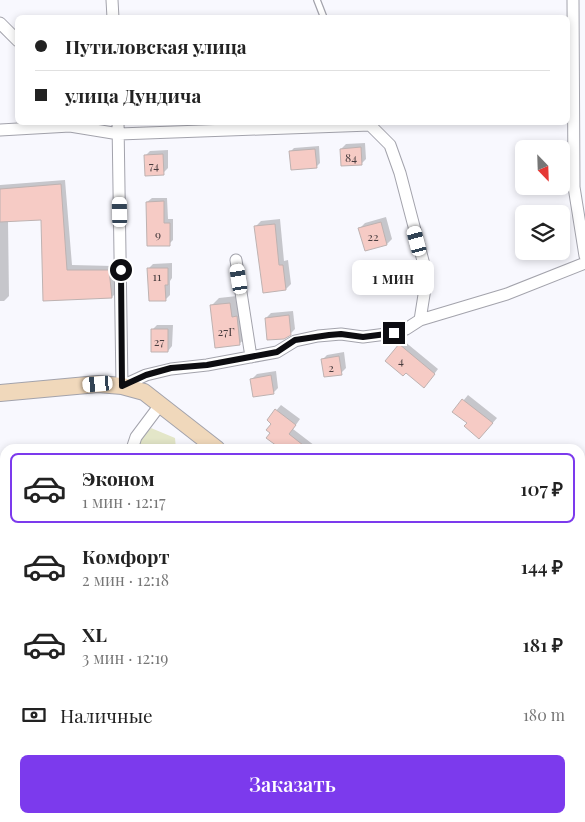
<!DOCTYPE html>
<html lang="ru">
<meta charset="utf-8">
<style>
body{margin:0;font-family:"Playfair Display",serif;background:#f6f6f6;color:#222;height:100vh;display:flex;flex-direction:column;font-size:19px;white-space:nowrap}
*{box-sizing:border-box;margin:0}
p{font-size:16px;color:#767676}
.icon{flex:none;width:28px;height:28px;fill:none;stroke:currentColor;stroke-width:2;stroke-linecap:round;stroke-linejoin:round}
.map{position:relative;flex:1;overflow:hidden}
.side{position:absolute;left:0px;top:444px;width:585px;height:379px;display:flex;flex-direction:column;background:#fff;border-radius:15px 15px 0 0;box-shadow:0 2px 8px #0003}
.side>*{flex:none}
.top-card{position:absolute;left:15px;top:15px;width:555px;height:110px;border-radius:8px;box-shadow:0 2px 8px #0003;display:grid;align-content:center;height:110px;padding:0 20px;background:#fff}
.needle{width:32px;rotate:157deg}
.tools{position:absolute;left:515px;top:140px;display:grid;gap:10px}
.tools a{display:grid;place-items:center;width:55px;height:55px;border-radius:8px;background:#fff;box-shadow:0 2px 8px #0003;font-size:25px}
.end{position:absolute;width:22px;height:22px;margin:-11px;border:6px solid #0d0d11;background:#fff;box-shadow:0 0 0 2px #fff}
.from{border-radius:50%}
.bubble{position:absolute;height:35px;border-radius:8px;background:#fff;box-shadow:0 2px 8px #0003;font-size:16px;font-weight:600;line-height:35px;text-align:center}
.car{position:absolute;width:15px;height:30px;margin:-15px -8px;border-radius:6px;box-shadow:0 0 4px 1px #0007;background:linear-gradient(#fff 24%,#345 0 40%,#fff 0 76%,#345 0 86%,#fff 0)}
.top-card b{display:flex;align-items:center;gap:18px;height:48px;font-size:19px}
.top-card b+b{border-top:1px solid #e0e0e0}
.top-card i{width:12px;height:12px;background:#222}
ul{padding:9px 0 0;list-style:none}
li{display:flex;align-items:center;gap:15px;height:70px;margin:0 10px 8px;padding:0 10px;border:2px solid transparent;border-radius:8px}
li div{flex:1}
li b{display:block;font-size:19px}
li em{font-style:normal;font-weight:600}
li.current{border-color:#7c3aed}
li>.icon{width:45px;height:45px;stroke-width:1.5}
.pay{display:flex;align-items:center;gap:12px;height:55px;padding:0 20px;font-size:19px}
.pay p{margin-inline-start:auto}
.cta{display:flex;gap:10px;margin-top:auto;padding:10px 20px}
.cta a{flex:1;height:58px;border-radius:8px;background:#7c3aed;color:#fff;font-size:20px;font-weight:600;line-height:58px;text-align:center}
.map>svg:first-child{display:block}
.built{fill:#eef}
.green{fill:#e3e6c8}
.shadow{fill:#0003}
.building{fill:#f6cbc5;stroke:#beb2b1}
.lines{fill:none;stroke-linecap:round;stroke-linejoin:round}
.lane-casing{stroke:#a3a3ac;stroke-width:8}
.street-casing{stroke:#a3a3ac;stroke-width:13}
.secondary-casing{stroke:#a3a3ac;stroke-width:18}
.path{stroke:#85858a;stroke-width:2.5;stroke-dasharray:4 4;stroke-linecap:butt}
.lane{stroke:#fff;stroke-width:5.5}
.street{stroke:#fff;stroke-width:11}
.secondary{stroke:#f0d8bb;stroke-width:16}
.route{stroke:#0d0d11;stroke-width:6}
.labels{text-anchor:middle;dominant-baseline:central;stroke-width:5;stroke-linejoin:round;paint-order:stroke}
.number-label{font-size:12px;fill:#473c3e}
</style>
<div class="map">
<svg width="585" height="822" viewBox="0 0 585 822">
<rect width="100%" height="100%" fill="#f8f8fe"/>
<path class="built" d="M347,818h119l-31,4h-84l-4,-2z"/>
<path class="green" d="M151,428l24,10 1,11h-39l4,-10z
M5,525v107l-5,1v-107z"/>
<path class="shadow" d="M365,143l1,16 -5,5 -20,-15 5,-5z
M319,146l1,17 -4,4 -25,-16 3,-3z
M168,150v18l-5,5 -18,-17 5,-5z
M65,180l7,85 41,1 4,26 -5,5 -68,3 -2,-81 -34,1 1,76 -5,5h-4v-116z
M152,198h15l1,21h5v21l-4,4 -22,-42z
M386,217l6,22 -5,5 -21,6 -6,-22 5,-5z
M280,219l4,42 4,-1 3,24 -5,5 -22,3 -8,-66 5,-5z
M172,263v15l-2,3v14l-5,5 -17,-31 5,-5z
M237,296l10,41 -8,7 -27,-39 7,-7z
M293,311l2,18 -5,5 -24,-16 5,-5z
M157,325h16l-1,21 -4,5 -16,-21z
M404,341l34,28 -10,13 -28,-37z
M344,352l2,16 -5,5 -19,-13 5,-5z
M276,371l2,17 -5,5 -21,-14 5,-5z
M468,395l29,23 -13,15 -30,-21z
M281,405l19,14 -7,10 26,20h-36l-11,-16 1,-10 -5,-3z
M580,493l5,4v29l-5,-4z"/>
<path class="building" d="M361,147l1,18 -21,1 -1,-17z
M315,149l2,19 -26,2 -2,-19z
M163,154l1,21 -19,1 -1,-21z
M61,184l6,86h42l3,28 -69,3 -2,-81 -41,2v-33z
M164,201v22h6v23h-23l-1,-44z
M381,222l6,23 -22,6 -7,-23z
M275,224l4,41h4l3,25 -23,3 -9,-67z
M147,268h21v17h-3l1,16h-17z
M230,303l2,14 5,-1 3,29 -25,3 -5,-43z
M289,315l2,20 -7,4 -17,1 -2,-22z
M151,329h17v23h-17z
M399,344l36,30 -11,14 -18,-15 -3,3 -18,-15z
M339,356l3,19 -18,2 -3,-18z
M271,375l3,19 -21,3 -3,-18z
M462,399l31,24 -14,16 -15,-13 3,-3 -15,-11z
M275,409l21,16 -7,9 19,15h-27l-15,-11 4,-5 -4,-3 5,-6 -4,-4z"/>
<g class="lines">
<g class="lane-casing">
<path id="lane" d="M317,0l7,18"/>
</g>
<g class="street-casing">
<path id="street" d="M112,0l1,18
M573,0l1,187 11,69
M0,23l18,18
M118,122l4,264 24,-11 25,-6 36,-4 70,-13 18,-11 23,-5 23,-2 22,3 31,-4 12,-4 14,-9 87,-26 78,-31
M0,130l70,-4 49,8 251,-9 20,20 10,28 27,103 -7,44
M236,260l15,97
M132,449l4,-12 24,-32
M124,818l1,4
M561,818l4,4
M465,822l30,-4"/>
</g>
<g class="secondary-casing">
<path id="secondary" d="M0,393l98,-9 24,2 22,6 73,57
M580,733l5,4"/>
</g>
<path class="path" d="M313,818l5,4
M337,818l1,4"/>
<use href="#lane" class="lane"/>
<use href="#street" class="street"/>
<use href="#secondary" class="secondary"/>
</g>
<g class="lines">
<path class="route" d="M121,270l1,116 24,-11 25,-7 36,-3 70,-13 18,-12 34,-5 12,-1 22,3 31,-4"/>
</g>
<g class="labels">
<g class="number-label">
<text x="351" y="157">84</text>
<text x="154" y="165">74</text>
<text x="158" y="234">9</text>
<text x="373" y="236">22</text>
<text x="157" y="276">11</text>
<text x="226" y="331">27Г</text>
<text x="159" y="341">27</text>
<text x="401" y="360">4</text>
<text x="331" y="367">2</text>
</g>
</g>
</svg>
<div class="tools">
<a><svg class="needle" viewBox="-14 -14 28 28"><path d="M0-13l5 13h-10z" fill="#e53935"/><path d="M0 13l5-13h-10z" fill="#767676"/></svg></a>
<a><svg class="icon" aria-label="layers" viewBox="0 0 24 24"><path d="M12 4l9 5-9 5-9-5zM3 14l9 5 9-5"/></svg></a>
</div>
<i class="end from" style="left:121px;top:270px"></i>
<i class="end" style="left:394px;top:333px"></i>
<div class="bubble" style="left:352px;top:260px;width:82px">1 мин</div>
<i class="car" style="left:120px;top:212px;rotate:359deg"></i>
<i class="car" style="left:417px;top:241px;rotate:345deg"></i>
<i class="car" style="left:239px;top:279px;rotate:351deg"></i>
<i class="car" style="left:98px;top:384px;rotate:265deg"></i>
<div class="top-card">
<b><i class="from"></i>Путиловская улица</b>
<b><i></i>улица Дундича</b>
</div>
<section class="side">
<ul>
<li class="current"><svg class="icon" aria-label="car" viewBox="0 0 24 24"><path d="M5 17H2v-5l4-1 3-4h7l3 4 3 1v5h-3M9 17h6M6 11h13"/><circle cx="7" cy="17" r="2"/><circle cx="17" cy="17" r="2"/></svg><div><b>Эконом</b><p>1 мин · 12:17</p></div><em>107 ₽</em></li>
<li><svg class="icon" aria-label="car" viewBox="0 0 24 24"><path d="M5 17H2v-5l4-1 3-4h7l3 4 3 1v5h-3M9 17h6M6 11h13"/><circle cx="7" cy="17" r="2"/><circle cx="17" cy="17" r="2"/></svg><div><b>Комфорт</b><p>2 мин · 12:18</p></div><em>144 ₽</em></li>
<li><svg class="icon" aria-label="car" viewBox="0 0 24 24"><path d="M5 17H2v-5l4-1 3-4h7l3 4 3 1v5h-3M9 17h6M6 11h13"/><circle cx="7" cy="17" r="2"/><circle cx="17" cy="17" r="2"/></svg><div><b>XL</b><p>3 мин · 12:19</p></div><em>181 ₽</em></li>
</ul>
<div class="pay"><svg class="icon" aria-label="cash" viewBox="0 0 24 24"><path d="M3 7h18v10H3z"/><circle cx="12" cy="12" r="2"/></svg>Наличные<p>180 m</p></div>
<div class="cta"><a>Заказать</a></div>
</section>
</div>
